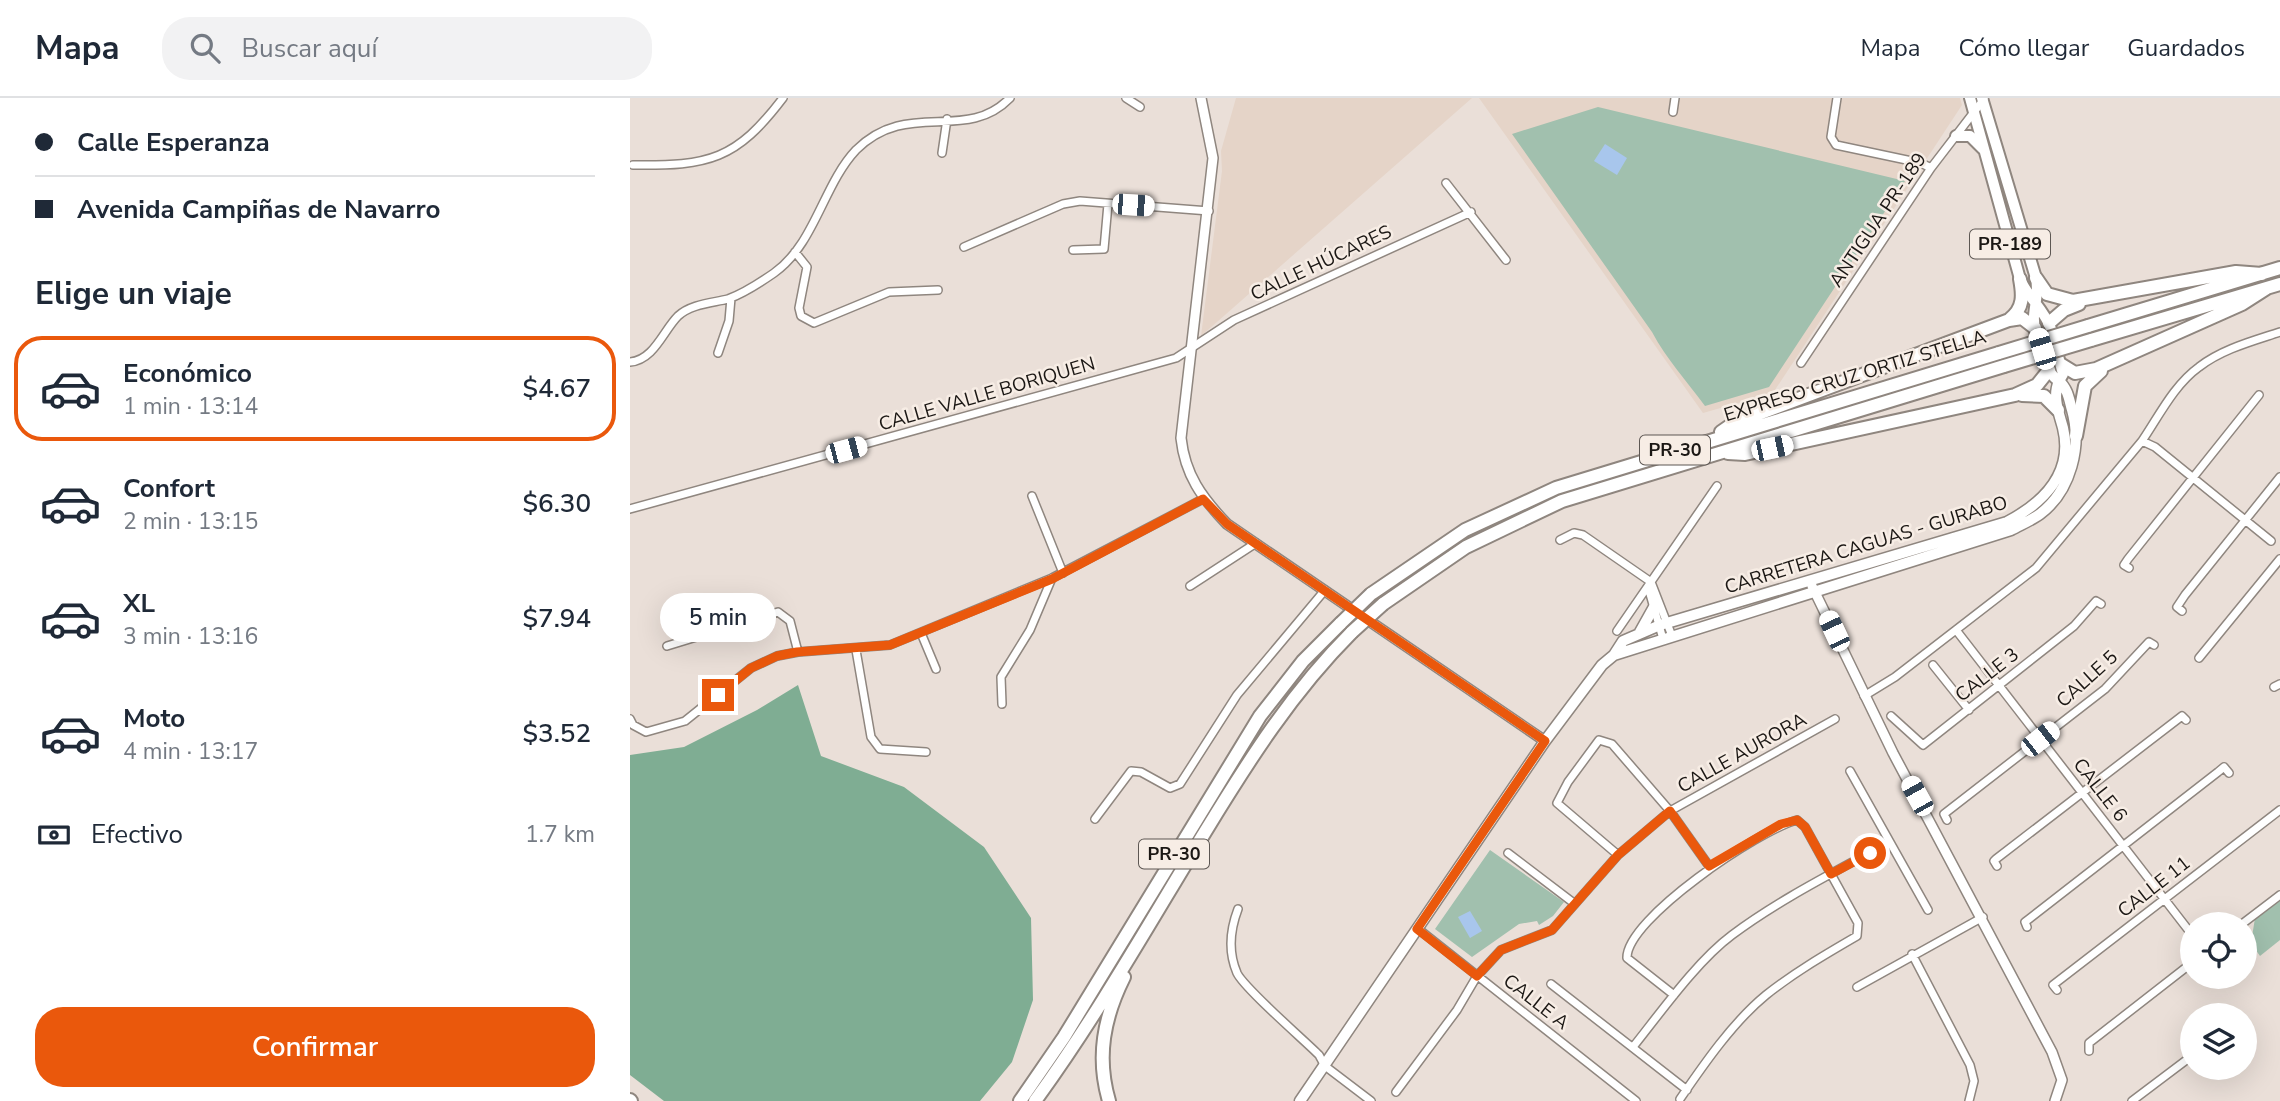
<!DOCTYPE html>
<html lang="es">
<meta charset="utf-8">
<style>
body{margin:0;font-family:"Nunito Sans",sans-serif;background:#f2f2f3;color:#1f2937;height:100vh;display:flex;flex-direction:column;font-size:26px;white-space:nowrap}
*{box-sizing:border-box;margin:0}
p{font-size:23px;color:#747a83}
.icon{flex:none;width:38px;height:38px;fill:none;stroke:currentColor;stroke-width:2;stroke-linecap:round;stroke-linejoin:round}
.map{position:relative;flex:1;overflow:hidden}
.details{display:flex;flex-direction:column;background:#fff;width:630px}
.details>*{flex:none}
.banner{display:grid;align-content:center;height:154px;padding:0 35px;background:#fff}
.fabs{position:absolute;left:1550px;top:814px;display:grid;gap:14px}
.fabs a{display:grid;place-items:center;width:77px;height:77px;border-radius:50%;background:#fff;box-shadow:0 7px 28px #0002;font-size:35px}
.end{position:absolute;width:32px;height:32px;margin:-16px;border:9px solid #ea580c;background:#fff;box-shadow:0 0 0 4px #fff}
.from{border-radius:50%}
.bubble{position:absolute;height:49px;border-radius:24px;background:#fff;box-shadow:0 7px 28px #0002;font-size:23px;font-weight:600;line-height:49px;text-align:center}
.car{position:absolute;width:21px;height:42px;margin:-21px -10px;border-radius:9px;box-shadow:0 0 5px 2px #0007;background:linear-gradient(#fff 24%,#345 0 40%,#fff 0 76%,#345 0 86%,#fff 0)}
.banner b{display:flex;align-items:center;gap:24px;height:66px;font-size:26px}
.banner b+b{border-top:2px solid #e0e1e3}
.banner i{width:18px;height:18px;background:#1f2937}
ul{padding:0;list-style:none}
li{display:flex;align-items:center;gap:21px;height:105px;margin:0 14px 10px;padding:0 21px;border:4px solid transparent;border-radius:28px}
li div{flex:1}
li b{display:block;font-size:26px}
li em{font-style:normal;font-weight:600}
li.active{border-color:#ea580c}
li>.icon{width:63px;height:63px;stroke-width:1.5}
h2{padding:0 35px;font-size:32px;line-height:84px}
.pay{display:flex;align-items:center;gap:18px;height:77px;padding:0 35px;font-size:26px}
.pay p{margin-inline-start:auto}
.primary-button{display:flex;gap:14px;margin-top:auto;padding:14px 35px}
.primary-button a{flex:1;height:80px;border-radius:28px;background:#ea580c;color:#fff;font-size:28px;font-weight:600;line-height:80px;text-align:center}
header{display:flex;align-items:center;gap:42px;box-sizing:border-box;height:98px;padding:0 35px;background:#fff;border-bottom:2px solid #e0e1e3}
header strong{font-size:33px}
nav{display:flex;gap:38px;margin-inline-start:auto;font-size:24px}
.search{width:490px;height:63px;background:#f2f2f3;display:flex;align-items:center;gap:18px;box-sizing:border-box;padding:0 24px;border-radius:28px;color:#747a83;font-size:26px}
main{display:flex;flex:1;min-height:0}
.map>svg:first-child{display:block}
.built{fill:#e5d4c8}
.green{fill:#a1c0ae}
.forest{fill:#7fad93}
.water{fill:#a8c6ec}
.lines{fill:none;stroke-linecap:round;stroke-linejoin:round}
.minor-casing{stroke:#8f867f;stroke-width:10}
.tertiary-casing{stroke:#8f867f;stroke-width:12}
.secondary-casing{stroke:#8f867f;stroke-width:13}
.primary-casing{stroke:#8f867f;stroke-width:14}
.motorway-casing{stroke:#8f867f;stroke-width:16}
.minor{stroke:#fff;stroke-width:7}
.tertiary{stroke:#fff;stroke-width:9}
.secondary{stroke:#fff;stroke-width:10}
.primary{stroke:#fff;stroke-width:10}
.motorway{stroke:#fff;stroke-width:12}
.motorway-bridge-casing{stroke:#8f867f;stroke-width:16;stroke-linecap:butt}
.motorway-bridge{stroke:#fff;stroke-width:12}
.route{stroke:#ea580c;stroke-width:9}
.labels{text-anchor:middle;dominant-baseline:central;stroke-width:5;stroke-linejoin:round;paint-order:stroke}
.shield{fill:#f7ede5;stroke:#5d5753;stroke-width:2}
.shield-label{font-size:18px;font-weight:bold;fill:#1b1714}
.street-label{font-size:19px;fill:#1b1714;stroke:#f7ede5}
</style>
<header>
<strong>Mapa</strong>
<div class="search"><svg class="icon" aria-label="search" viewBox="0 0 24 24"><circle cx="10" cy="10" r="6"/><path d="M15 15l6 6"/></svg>Buscar aquí</div>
<nav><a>Mapa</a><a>Cómo llegar</a><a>Guardados</a></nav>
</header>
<main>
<section class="details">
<div class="banner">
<b><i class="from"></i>Calle Esperanza</b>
<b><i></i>Avenida Campiñas de Navarro</b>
</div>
<h2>Elige un viaje</h2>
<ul>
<li class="active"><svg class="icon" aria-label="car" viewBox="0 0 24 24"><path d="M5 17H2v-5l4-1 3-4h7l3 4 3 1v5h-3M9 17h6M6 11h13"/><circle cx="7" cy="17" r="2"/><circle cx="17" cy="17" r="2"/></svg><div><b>Económico</b><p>1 min · 13:14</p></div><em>$4.67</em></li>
<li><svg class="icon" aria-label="car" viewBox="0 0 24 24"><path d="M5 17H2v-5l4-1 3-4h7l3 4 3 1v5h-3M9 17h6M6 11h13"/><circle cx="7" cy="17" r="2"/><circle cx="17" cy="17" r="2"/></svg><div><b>Confort</b><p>2 min · 13:15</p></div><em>$6.30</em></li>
<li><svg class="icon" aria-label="car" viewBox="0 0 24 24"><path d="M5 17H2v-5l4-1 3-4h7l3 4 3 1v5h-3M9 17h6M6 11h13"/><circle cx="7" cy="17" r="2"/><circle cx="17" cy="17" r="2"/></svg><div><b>XL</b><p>3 min · 13:16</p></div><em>$7.94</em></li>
<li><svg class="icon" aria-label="car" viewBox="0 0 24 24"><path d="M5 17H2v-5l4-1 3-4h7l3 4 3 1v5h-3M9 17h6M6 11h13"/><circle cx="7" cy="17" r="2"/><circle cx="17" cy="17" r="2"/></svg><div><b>Moto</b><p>4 min · 13:17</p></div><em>$3.52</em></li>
</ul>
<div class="pay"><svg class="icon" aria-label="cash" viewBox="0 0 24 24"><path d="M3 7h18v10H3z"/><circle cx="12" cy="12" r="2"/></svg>Efectivo<p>1.7 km</p></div>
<div class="primary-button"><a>Confirmar</a></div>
</section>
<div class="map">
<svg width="1650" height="1003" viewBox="0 0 1650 1003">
<rect width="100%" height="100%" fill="#eadfd8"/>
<path class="built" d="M606,0h236l-271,238 21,-165 -1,-20z
M849,0h481l2,7 -189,288 -70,20z"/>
<path class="green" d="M968,9l307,74 -136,206 -64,19c-19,-26 -38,-46 -53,-74l-140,-198z
M860,752l74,52 -11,14 -14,9 -2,-4 -18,3 -47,33 -37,-28z
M1650,801v41l-20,16 -9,-13 4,-25z"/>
<path class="forest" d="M168,587l23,71 83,31 80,60 47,71 2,82 -21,62 -32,39h-316l-34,-26v-320l54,-8 73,-37z"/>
<path class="water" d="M975,46l22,14 -10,17 -23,-14z
M840,813l12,20 -12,7 -12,-21z"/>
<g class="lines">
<g class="minor-casing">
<path id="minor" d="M496,0l14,9
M1207,0l-6,39 5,8 85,18 10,5
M1043,14l2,-14
M312,55l5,-34
M3,67c76,1 103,-5 150,-67
M816,85l60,77
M334,149l99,-43 17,-3 129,10
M443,152l31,-1 4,-45
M165,154l12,15 -8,41 2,8 13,7 75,-31 49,-2
M88,255l11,-32 2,-23
M0,264c24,-2 33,-31 48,-46 13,-12 34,-13 50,-17 14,-5 33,-17 46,-26 41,-29 49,-88 82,-123 52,-52 109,-6 154,-52
M1171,265l130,-195 53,-69
M1512,343c17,-25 32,-56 57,-74 23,-18 54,-26 81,-35
M402,398l31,77
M0,411l546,-151 58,-38 237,-108
M930,442l14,-7 9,2 68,47
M1499,470l-5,-3 4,-6 131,-164
M560,488l66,-43
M1552,513l-5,-4 8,-12 95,-118
M1326,532l237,306
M987,533l100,-145
M291,535l15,36
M1033,541l-13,-45 1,-12 21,54
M37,548l111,-34 12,9 8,31
M226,552l15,87 9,12 46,3
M1569,560l81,-99
M1303,567l36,45
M1644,589l6,-3
M1234,598l31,-19 141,-109 106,-127 13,6 116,94
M372,606l-1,-27 29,-47 22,-52
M1261,618l32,29 151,-119 22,-25 5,3
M0,621l3,6 13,7 39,-11 66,-53 26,-12 21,-4 92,-7 162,-67 151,-79
M1220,673l78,139
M465,721l36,-48 10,1 29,16 10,-4 57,-89 88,-105
M1317,722l-3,-6 161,-125 44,-47 5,3
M878,755l67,51
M988,757l-61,-52 11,-21 31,-42 13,4 58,67 39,55
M1367,768l-3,-5 2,-2 186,-143 4,4
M608,811c-8,21 -10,43 -1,64 7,15 67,67 82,82l6,11 46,35
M1612,826l38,-29
M1397,829l-2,-5 4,-3 189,-147 6,-5 5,6
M787,830l219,173
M1282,856l58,111 4,16 -5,20
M921,886l136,106
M1227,889l126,-70
M1427,892l-4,-5 227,-175
M1044,897l-47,-37c-1,-39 132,-128 170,-138l8,7 53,96 -1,13c-31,18 -62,36 -91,59 -33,27 -62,69 -86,104
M1003,949c28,-35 64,-86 99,-112 48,-36 105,-64 157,-93
M1459,953v-8l104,-81
M766,994l61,-82 20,-34 24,-26 51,-20 66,-75 52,-44 165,-92
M1502,1003l61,-46"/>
</g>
<g class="tertiary-casing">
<path id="tertiary" d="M571,0l12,60 -32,280c4,37 21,60 46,86l318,217
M1182,488l81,167 159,299 10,28 -7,21"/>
</g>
<g class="secondary-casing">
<path id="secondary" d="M1010,534l14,-25
M984,557l397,-125c9,-5 21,-10 29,-16 31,-23 42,-69 32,-104 -3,-11 -4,-21 -13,-29
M670,1003l245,-360 57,-76 12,-10 9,-14 37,-16 347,-103c36,-19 67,-49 56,-94 -4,-15 -11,-31 -4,-47"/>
</g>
<g class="primary-casing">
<path id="primary" d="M1340,0l50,181c8,19 24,30 31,50
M1352,0l54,180c3,15 -1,24 -2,38 -1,17 10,56 25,65l4,-7 -8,-29
M1326,38h14l13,13"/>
</g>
<g class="motorway-casing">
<path id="motorway" d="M1406,180l11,16 26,7 163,-29 26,2
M1380,221c14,-11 13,-24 10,-40
M1419,225l15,-13 15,-6
M1458,228l192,-58
M1461,242l189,-56
M1432,267l13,8 21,-4 146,-65 25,-16
M1392,297l22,1 14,14
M1091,334l13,-9 275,-103 13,-2 13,10
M1446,338l9,-50 16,-15
M1098,355l17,1 270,-59 22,-10 12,-15
M741,496l94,-64 91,-42 443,-135
M753,506l83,-57 96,-46 442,-135
M0,1002l1,1
M390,1003l44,-64 196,-321 43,-55 38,-38
M405,1003c62,-85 115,-179 170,-269 44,-72 87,-140 147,-200
M479,1003c-13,-44 -5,-84 15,-124"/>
</g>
<use href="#minor" class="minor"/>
<use href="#tertiary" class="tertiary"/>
<use href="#secondary" class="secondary"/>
<use href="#primary" class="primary"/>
<use href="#motorway" class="motorway"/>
<g class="motorway-bridge-casing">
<path id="motorway-bridge" d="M1369,255l89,-27
M1374,268l87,-26
M711,525l30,-29
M722,534l31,-28"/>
</g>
<use href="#motorway-bridge" class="motorway-bridge"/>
</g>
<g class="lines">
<path class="route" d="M88,597l33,-27 26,-12 20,-4 93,-7 162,-66 151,-80 24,25 318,217 -128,188 60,47 24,-26 51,-20 66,-75 52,-44 39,55 72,-42 16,-4 8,7 26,47 39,-21"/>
</g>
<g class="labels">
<g class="shield">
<rect x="1340" y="131.5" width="80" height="29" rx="5"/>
<rect x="1010" y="337.5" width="70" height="29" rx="5"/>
<rect x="509" y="741.5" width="70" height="29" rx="5"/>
</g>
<g class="shield-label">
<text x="1380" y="146">PR-189</text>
<text x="1045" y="352">PR-30</text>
<text x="544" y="756">PR-30</text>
</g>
<g class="street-label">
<text transform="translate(1248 122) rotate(-56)">ANTIGUA PR-189</text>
<text transform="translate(691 165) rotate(-25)">CALLE HÚCARES</text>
<text transform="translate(1225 278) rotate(-17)">EXPRESO CRUZ ORTIZ STELLA</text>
<text transform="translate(357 296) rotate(-16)">CALLE VALLE BORIQUEN</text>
<text transform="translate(1236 447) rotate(-17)">CARRETERA CAGUAS - GURABO</text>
<text transform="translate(1357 577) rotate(-38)">CALLE 3</text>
<text transform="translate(1457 581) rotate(-42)">CALLE 5</text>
<text transform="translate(1112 655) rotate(-29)">CALLE AURORA</text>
<text transform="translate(1470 692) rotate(52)">CALLE 6</text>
<text transform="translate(1524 789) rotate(-38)">CALLE 11</text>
<text transform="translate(906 904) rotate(38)">CALLE A</text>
</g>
</g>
</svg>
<div class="fabs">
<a><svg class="icon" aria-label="locate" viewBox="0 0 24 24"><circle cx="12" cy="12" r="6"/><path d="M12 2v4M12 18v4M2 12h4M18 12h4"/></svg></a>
<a><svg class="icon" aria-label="layers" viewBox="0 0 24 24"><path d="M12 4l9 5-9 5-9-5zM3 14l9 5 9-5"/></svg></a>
</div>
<i class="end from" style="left:1240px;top:755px"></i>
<i class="end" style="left:88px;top:597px"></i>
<div class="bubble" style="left:30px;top:495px;width:116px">5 min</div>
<i class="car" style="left:503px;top:107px;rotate:94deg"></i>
<i class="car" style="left:1412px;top:251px;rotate:343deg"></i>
<i class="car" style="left:1142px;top:350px;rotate:78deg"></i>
<i class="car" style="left:216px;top:352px;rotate:75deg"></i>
<i class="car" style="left:1204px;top:533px;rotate:335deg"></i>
<i class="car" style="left:1410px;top:641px;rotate:52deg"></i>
<i class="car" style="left:1287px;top:698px;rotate:331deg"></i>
</div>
</main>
